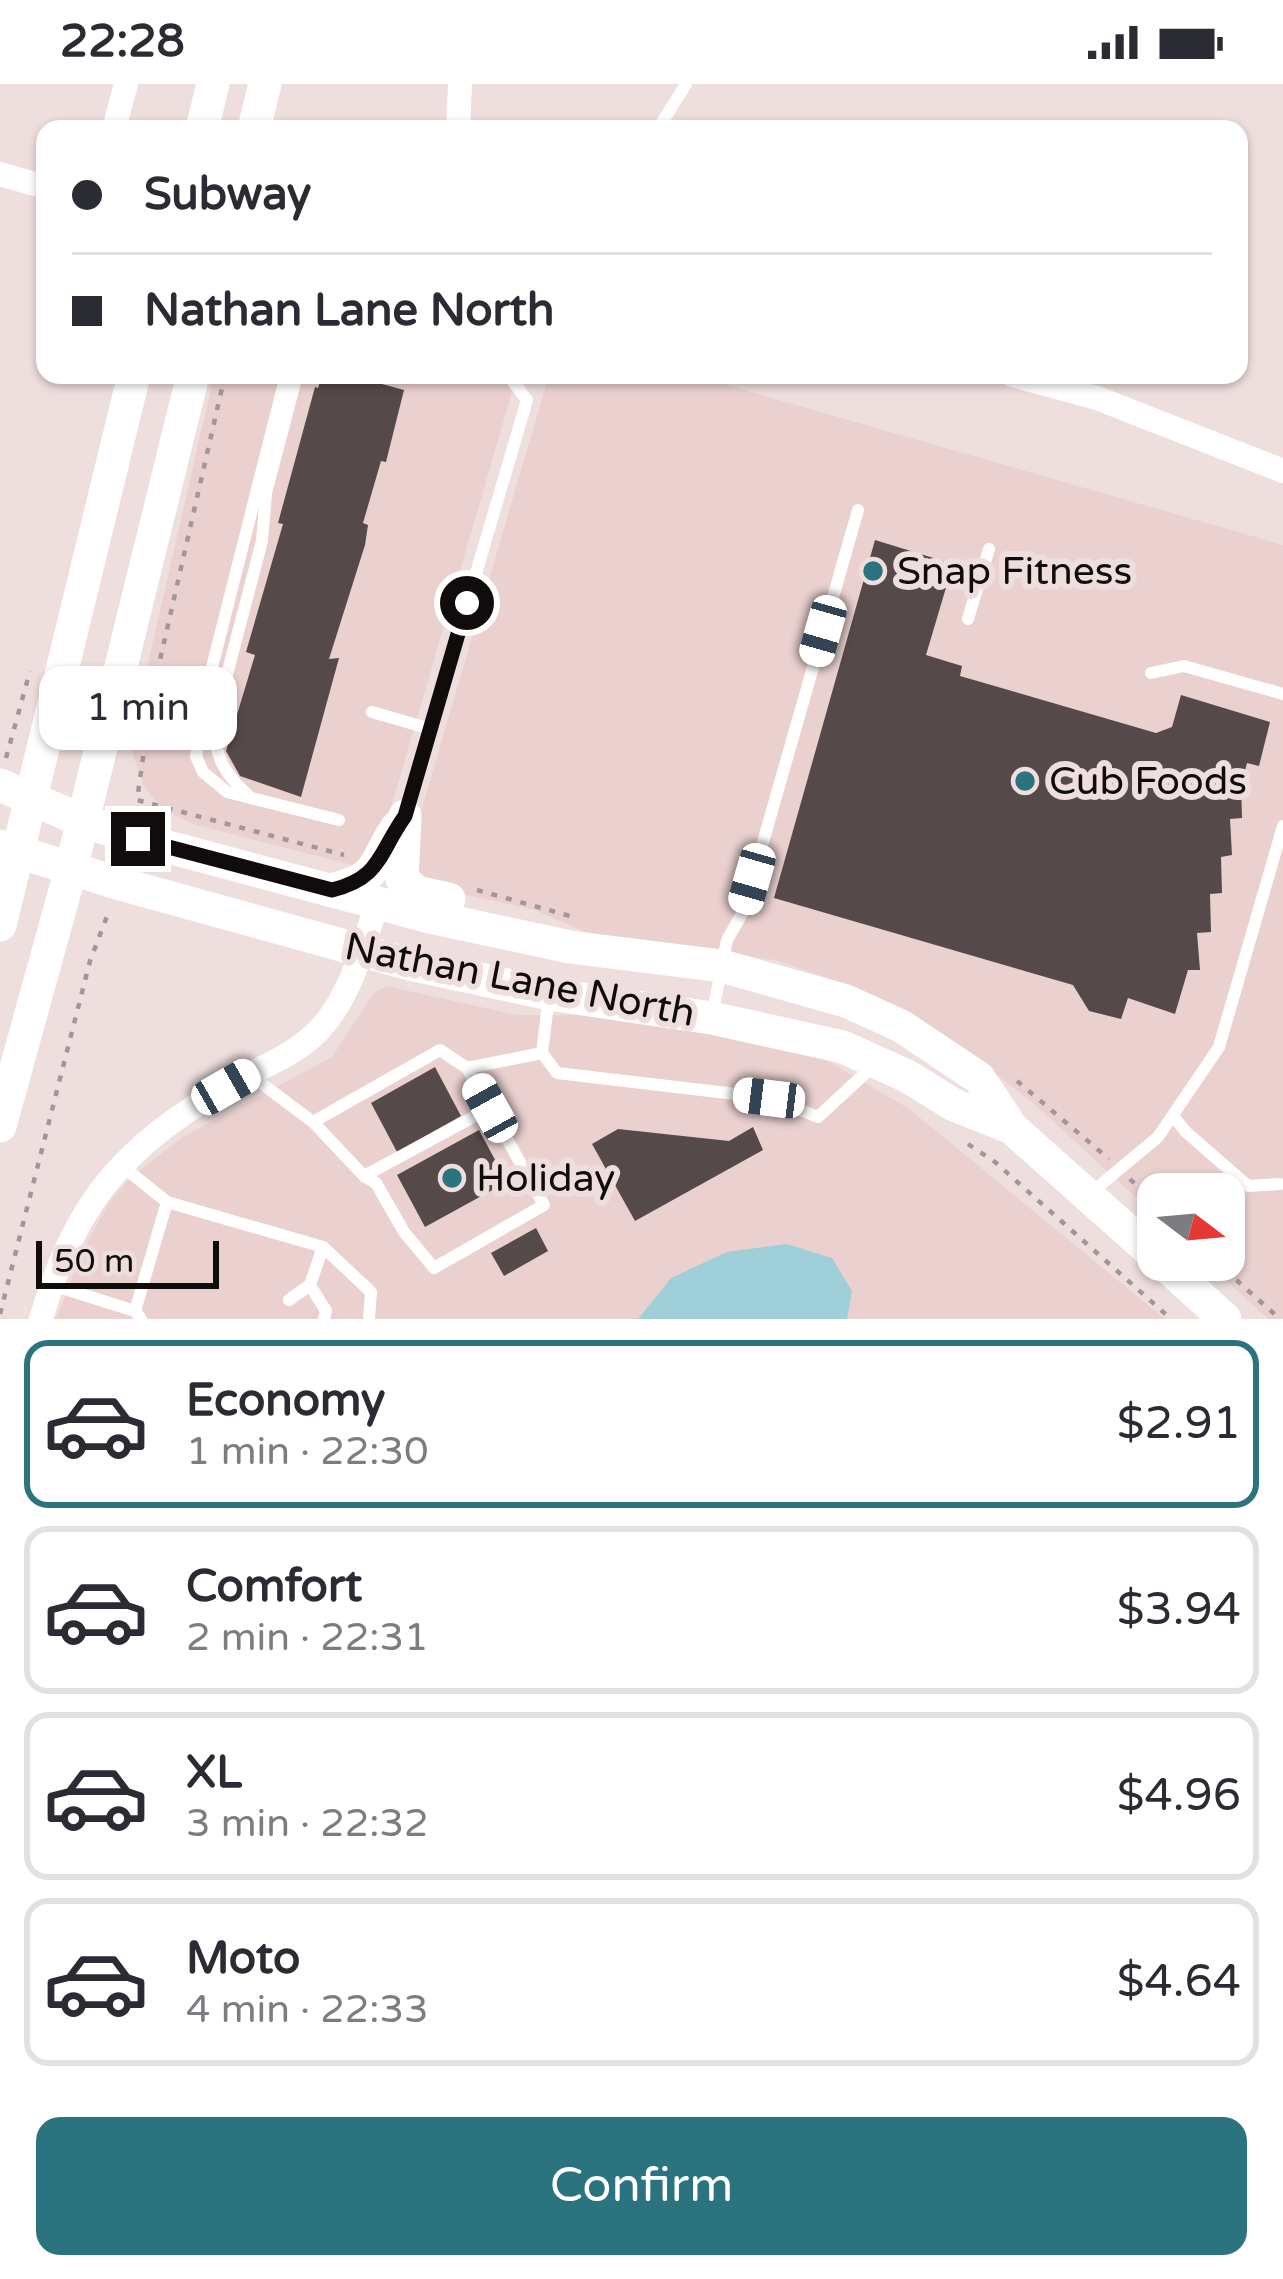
<!DOCTYPE html>
<meta charset="utf-8">
<style>
body{margin:0;font-family:"Varela Round",sans-serif;background:#f2f2f3;color:#2b2b33;height:100vh;display:flex;flex-direction:column;font-size:45px;white-space:nowrap}
*{box-sizing:border-box;margin:0}
p{font-size:39px;color:#7c7c81}
.icon{flex:none;width:66px;height:66px;fill:none;stroke:currentColor;stroke-width:2;stroke-linecap:round;stroke-linejoin:round}
.map{position:relative;height:1235px;overflow:hidden}
.details{display:flex;flex-direction:column;background:#fff;flex:1}
.details>*{flex:none}
.guide{position:absolute;left:36px;top:36px;width:1212px;height:264px;border-radius:24px;box-shadow:0 3px 9px #0004;display:grid;align-content:center;height:264px;padding:0 36px;background:#fff}
.needle{width:78px;rotate:106deg}
.controls{position:absolute;left:1137px;top:1089px;display:grid;gap:24px}
.controls a{display:grid;place-items:center;width:108px;height:108px;border-radius:24px;background:#fff;box-shadow:0 3px 9px #0004;font-size:60px}
.scale{position:absolute;left:36px;bottom:30px;width:183px;box-sizing:border-box;padding-left:12px;border:6px solid #110c0c;border-top:0;font-size:33px;line-height:42px;white-space:nowrap;color:#110c0c;-webkit-text-stroke:9px #efdede;paint-order:stroke}
.end{position:absolute;width:54px;height:54px;margin:-27px;border:15px solid #110c0c;background:#fff;box-shadow:0 0 0 6px #fff}
.from{border-radius:50%}
.bubble{position:absolute;height:84px;border-radius:24px;background:#fff;box-shadow:0 3px 9px #0004;font-size:39px;font-weight:600;line-height:84px;text-align:center}
.car{position:absolute;width:36px;height:72px;margin:-36px -18px;border-radius:15px;box-shadow:0 0 9px 3px #0007;background:linear-gradient(#fff 24%,#345 0 40%,#fff 0 76%,#345 0 86%,#fff 0)}
.guide b{display:flex;align-items:center;gap:42px;height:114px;font-size:45px}
.guide b+b{border-top:3px solid #e1e1e2}
.guide i{width:30px;height:30px;background:#2b2b33}
ul{padding:21px 0 0;list-style:none}
li{display:flex;align-items:center;gap:36px;height:168px;margin:0 24px 18px;padding:0 12px;border:6px solid #e1e1e2;border-radius:24px}
li div{flex:1}
li b{display:block;font-size:45px}
li em{font-style:normal;font-weight:600}
li.current{border-color:#2c7380}
li>.icon{width:108px;height:108px;stroke-width:1.5}
.primary-button{display:flex;gap:24px;margin-top:auto;padding:24px 36px}
.primary-button a{flex:1;height:138px;border-radius:24px;background:#2c7380;color:#fff;font-size:48px;font-weight:600;line-height:138px;text-align:center}
.status{display:flex;justify-content:space-between;align-items:center;height:84px;padding:0 60px;background:#fff;direction:ltr}
.status svg{height:33px;fill:currentColor}
.map>svg:first-child{display:block}
.built{fill:#ead1d0}
.water{fill:#9fcfd8}
.building{fill:#564949}
.lines{fill:none;stroke-linecap:round;stroke-linejoin:round}
.path{stroke:#a39696;stroke-width:4.5;stroke-dasharray:6 9;stroke-linecap:butt}
.lane{stroke:#fff;stroke-width:12}
.street{stroke:#fff;stroke-width:24}
.secondary{stroke:#fff;stroke-width:33}
.route{stroke:#110c0c;stroke-width:15}
.poi-dot{fill:#2c7380;stroke:#efdede;stroke-width:4.5}
.labels{text-anchor:middle;dominant-baseline:central;stroke-width:12;stroke-linejoin:round;paint-order:stroke}
.poi-label{font-size:39px;fill:#110c0c;stroke:#efdede;text-anchor:start}
.street-label{font-size:39px;fill:#110c0c;stroke:#efdede}
</style>
<div class="status"><b>22:28</b><svg viewBox="0 0 49 12"><path d="M0 12V9h3v3zM5 12V6h3v6zM10 12V3h3v9zM15 12V0h3v12zM26 1h20v11H26zM47 4h2v5h-2z"/></svg></div>
<div class="map">
<svg width="1283" height="1235" viewBox="0 0 1283 1235">
<rect width="100%" height="100%" fill="#efdede"/>
<path class="built" d="M214,291h303l-141,484 -23,6 -160,-41 -30,-15 -19,-22 -11,-33 1,-29z
M549,291h143l591,170v774h-15l-64,-59h20v-66h-66v24l-127,-117 -90,-67 -81,-45 -85,-29 -185,-26 -55,-24 -122,-27 -6,-24z
M386,902l131,29h61l133,20 113,24 84,49 257,211h-1109l26,-67 28,-51 21,-24 52,-40 149,-80 42,-64z"/>
<path class="water" d="M786,1160l46,14 20,33 -5,28h-209l33,-41 56,-26z"/>
<path class="building" d="M322,291h27l55,15 -18,72 -5,-1 -18,62 5,2 -3,20 -36,114 10,-1 -38,139 -61,-21 -14,-25 29,-96 -9,-3 37,-128 -5,-1 37,-136 3,1z
M875,456l78,24 -27,91 36,11 -2,10 196,57 16,-6 9,-32 89,27 -11,44 -12,-3 -6,23 1,32 -12,1 2,36 -11,2 1,36 -12,1 1,38 -14,1 3,37h-12l-13,44 -47,-16 -7,21 -32,-8 -16,-26 -299,-87z
M435,983l26,49 -64,36 -26,-49z
M753,1043l10,23 -128,71 -43,-77 26,-15 111,12z
M479,1046l28,52 -82,45 -28,-52z
M536,1144l12,23 -44,25 -13,-23z"/>
<g class="lines">
<path class="path" d="M225,291l-73,320 -15,105 207,55
M6,674l24,-87
M477,806l93,26
M1017,997l92,78
M968,1060l27,18 176,157
M1130,1095l28,28
M1214,1176l66,59
M0,1230l90,-353 19,-50"/>
<path class="lane" d="M658,45l28,-45
M286,291l-81,320 -9,61 7,16 24,20 112,28
M968,535l21,-70
M1151,589l33,-7 99,28
M372,628l59,17
M249,712c-24,-21 -35,-40 -35,-72l48,-183 4,-48 31,-118
M405,731l122,-415 -19,-25
M712,932l15,-76 16,-28 115,-402
M542,969l15,20 212,25 49,19 54,-50
M249,990l64,48 51,54 12,7 28,49 30,36 110,-63 -77,-137 75,-15 7,-57
M1173,1032l13,16 62,54 32,-2
M313,1038l127,-72 27,18
M122,1082l45,36
M364,1092l126,-68
M1092,1108l66,-55 61,-90 64,-221
M323,1163l-13,38 16,26 -2,8
M52,1201l83,26 6,8
M289,1216l21,-15
M135,1227l32,-109 156,45 48,45 -2,27"/>
<path class="street" d="M114,45l12,-45
M458,45l2,-45
M0,90l45,13
M1012,291l85,23 186,73
M41,1235c33,-115 82,-172 185,-232 31,-19 68,-30 94,-58 31,-33 43,-83 57,-126"/>
<path class="secondary" d="M202,45l11,-45
M254,45l11,-45
M0,701l83,36 55,18 292,78 140,30 152,19 124,35 55,25 78,52 33,50 146,130
M405,732l-3,63 15,13 32,7
M0,762l117,37 293,81 140,30 162,24 131,29 64,29 47,29 58,23
M331,806c52,-13 40,-25 66,-63
M0,841l134,-550
M0,1042l71,-257 122,-494
M1160,1176l65,59"/>
</g>
<g class="lines">
<path class="route" d="M138,755l194,51c49,-12 46,-36 73,-74l62,-213"/>
</g>
<g class="poi-dot">
<circle cx="873" cy="487" r="12"/>
<circle cx="1025" cy="697" r="12"/>
<circle cx="452" cy="1094" r="12"/>
</g>
<g class="labels">
<g class="poi-label">
<text x="897" y="487">Snap Fitness</text>
<text x="1049" y="697">Cub Foods</text>
<text x="476" y="1094">Holiday</text>
</g>
<g class="street-label">
<text transform="translate(520 896) rotate(11)">Nathan Lane North</text>
</g>
</g>
</svg>
<div class="controls">
<a><svg class="needle" viewBox="-14 -14 28 28"><path d="M0-13l5 13h-10z" fill="#e53935"/><path d="M0 13l5-13h-10z" fill="#7c7c81"/></svg></a>
</div>
<div class="scale">50 m</div>
<i class="end from" style="left:467px;top:519px"></i>
<i class="end" style="left:138px;top:755px"></i>
<div class="bubble" style="left:39px;top:582px;width:198px">1 min</div>
<i class="car" style="left:823px;top:547px;rotate:196deg"></i>
<i class="car" style="left:752px;top:795px;rotate:196deg"></i>
<i class="car" style="left:226px;top:1003px;rotate:60deg"></i>
<i class="car" style="left:769px;top:1014px;rotate:277deg"></i>
<i class="car" style="left:490px;top:1024px;rotate:331deg"></i>
<div class="guide">
<b><i class="from"></i>Subway</b>
<b><i></i>Nathan Lane North</b>
</div>
</div>
<section class="details">
<ul>
<li class="current"><svg class="icon" aria-label="car" viewBox="0 0 24 24"><path d="M5 17H2v-5l4-1 3-4h7l3 4 3 1v5h-3M9 17h6M6 11h13"/><circle cx="7" cy="17" r="2"/><circle cx="17" cy="17" r="2"/></svg><div><b>Economy</b><p>1 min · 22:30</p></div><em>$2.91</em></li>
<li><svg class="icon" aria-label="car" viewBox="0 0 24 24"><path d="M5 17H2v-5l4-1 3-4h7l3 4 3 1v5h-3M9 17h6M6 11h13"/><circle cx="7" cy="17" r="2"/><circle cx="17" cy="17" r="2"/></svg><div><b>Comfort</b><p>2 min · 22:31</p></div><em>$3.94</em></li>
<li><svg class="icon" aria-label="car" viewBox="0 0 24 24"><path d="M5 17H2v-5l4-1 3-4h7l3 4 3 1v5h-3M9 17h6M6 11h13"/><circle cx="7" cy="17" r="2"/><circle cx="17" cy="17" r="2"/></svg><div><b>XL</b><p>3 min · 22:32</p></div><em>$4.96</em></li>
<li><svg class="icon" aria-label="car" viewBox="0 0 24 24"><path d="M5 17H2v-5l4-1 3-4h7l3 4 3 1v5h-3M9 17h6M6 11h13"/><circle cx="7" cy="17" r="2"/><circle cx="17" cy="17" r="2"/></svg><div><b>Moto</b><p>4 min · 22:33</p></div><em>$4.64</em></li>
</ul>
<div class="primary-button"><a>Confirm</a></div>
</section>
